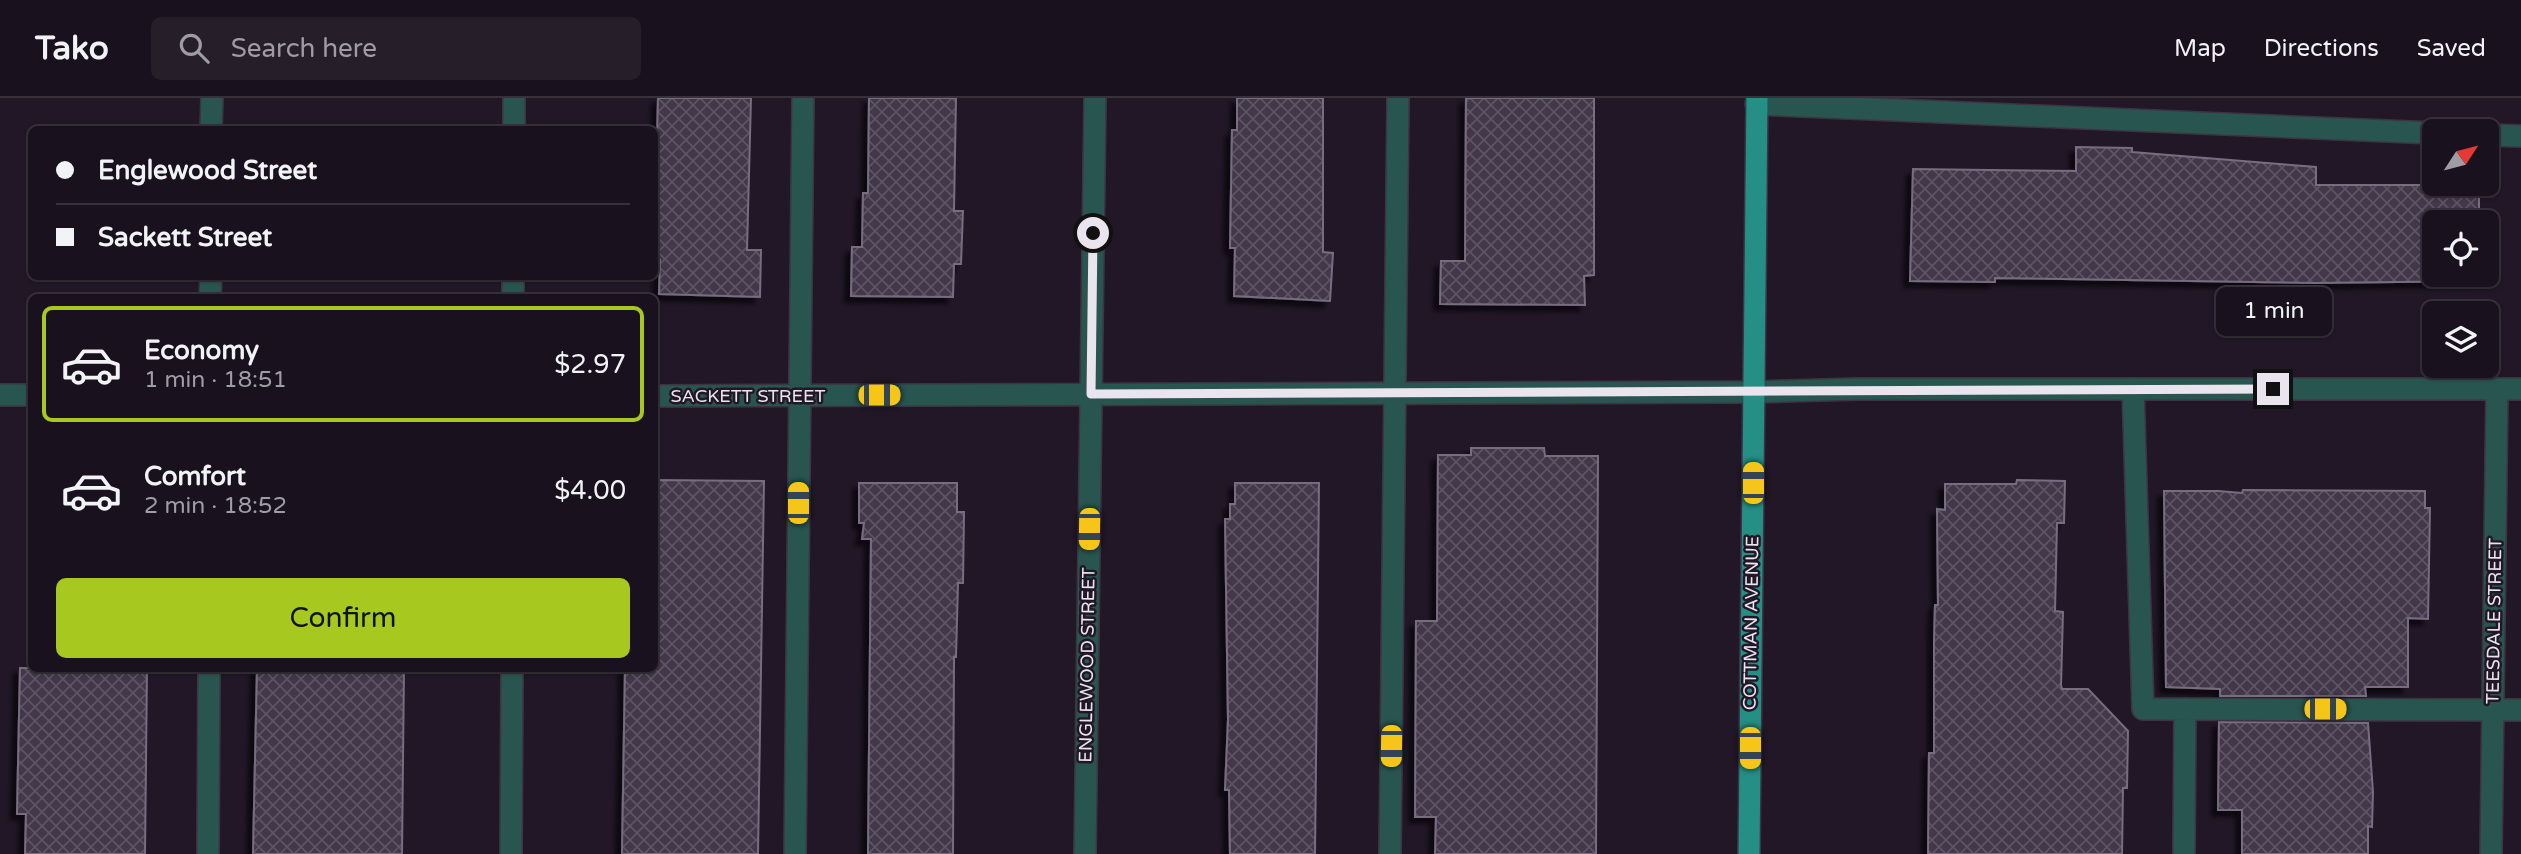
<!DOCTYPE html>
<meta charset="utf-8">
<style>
body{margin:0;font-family:"Varela Round",sans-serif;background:#261f2a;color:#f1f3f6;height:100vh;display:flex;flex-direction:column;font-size:26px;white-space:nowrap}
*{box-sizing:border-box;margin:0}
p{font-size:23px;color:#9f9da4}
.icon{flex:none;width:38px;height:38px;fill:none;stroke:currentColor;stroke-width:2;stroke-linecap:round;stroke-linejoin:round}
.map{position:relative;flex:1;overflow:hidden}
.sheet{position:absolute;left:28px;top:196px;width:630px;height:378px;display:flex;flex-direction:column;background:#19111d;border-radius:10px;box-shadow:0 2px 5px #0004,0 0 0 2px #37313b}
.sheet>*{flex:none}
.guide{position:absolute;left:28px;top:28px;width:630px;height:154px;border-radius:10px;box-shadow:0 2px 5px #0004,0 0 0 2px #37313b;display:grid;align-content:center;height:154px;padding:0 28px;background:#19111d}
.needle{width:46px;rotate:54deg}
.buttons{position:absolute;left:2422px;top:21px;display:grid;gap:14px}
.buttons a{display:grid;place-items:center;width:77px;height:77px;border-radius:10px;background:#19111d;box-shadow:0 2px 5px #0004,0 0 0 2px #37313b;font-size:35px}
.end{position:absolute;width:32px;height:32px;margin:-16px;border:9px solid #eae4ef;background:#111;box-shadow:0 0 0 4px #111}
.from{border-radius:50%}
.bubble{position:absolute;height:49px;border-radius:10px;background:#19111d;box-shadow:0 2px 5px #0004,0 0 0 2px #37313b;font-size:23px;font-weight:600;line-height:49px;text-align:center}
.car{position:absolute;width:21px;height:42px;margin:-21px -10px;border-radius:9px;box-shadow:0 0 5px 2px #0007;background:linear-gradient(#f5c518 24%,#345 0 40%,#f5c518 0 76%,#345 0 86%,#f5c518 0)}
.guide b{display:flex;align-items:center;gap:24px;height:66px;font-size:26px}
.guide b+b{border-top:2px solid #37313b}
.guide i{width:18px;height:18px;background:#f1f3f6}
ul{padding:12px 0 0;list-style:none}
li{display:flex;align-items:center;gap:21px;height:116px;margin:0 14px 10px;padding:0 14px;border:4px solid transparent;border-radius:10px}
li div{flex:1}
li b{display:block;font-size:26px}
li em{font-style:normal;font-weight:600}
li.selected{border-color:#a7c81f}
li>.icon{width:63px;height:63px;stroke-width:1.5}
.action{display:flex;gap:14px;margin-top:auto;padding:14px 28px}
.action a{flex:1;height:80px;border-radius:10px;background:#a7c81f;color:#111;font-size:28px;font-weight:600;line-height:80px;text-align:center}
header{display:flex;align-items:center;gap:42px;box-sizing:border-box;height:98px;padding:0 35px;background:#19111d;border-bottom:2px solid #37313b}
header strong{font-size:33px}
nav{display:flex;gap:38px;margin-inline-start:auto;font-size:24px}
.search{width:490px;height:63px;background:#261f2a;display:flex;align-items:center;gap:18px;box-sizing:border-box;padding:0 24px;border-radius:10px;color:#9f9da4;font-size:26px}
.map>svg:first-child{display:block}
.building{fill:url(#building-cross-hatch);stroke:#786c80;stroke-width:2;filter:url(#shadow)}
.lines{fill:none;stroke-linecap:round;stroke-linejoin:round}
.lane-casing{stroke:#3d3443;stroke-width:24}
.street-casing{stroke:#3d3443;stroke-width:24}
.primary-casing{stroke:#3d3443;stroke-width:24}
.lane{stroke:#295550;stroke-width:21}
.street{stroke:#295550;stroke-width:21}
.primary{stroke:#258f85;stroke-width:21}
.route{stroke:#eae4ef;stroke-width:9}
.labels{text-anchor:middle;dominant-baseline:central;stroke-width:5;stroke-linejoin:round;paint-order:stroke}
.street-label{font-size:18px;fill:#eae4ef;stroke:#211727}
</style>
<header>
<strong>Tako</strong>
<div class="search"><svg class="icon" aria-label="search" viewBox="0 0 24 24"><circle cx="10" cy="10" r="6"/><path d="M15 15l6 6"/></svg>Search here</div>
<nav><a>Map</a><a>Directions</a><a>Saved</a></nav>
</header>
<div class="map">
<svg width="2521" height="756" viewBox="0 0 2521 756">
<defs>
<pattern id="building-cross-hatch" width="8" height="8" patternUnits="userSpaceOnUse" patternTransform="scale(1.75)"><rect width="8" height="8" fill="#423749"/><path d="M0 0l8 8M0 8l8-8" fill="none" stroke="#5d5464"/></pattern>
<filter id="shadow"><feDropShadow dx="-6" dy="6" stdDeviation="2" flood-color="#0009"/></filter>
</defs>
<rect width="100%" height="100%" fill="#211727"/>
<path class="building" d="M658,0h93l-4,152h14l-1,47 -101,-3 1,-34h-6z
M869,0h87l-2,113h9l-2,53h-7l-1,33 -102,-1 1,-49h10l1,-54h5z
M1237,0h86v154l10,1 -3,48 -96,-5 1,-48h-5l2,-118h5z
M1466,0h128v177l-10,1 1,29 -145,-1 1,-43h24z
M2076,49l56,1v4l184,15v18h163v37h-45v53h45v6l-164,2 -320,-5v4l-85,-1 3,-112 163,2z
M1471,350h73l1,8h53l-2,398h-161l1,-37h-21l1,-196h21l1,-166h33z
M654,382l110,1 -6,373h-136l3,-186h29z
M2017,382l48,1 -1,42h-7l-2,88 8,1 -2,73 1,4h26l40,42 -1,57h-4l-1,66h-194l1,-101h5v-112l1,-36h3l-1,-96 8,1v-26h71z
M859,385h98v29h7l-1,71h-5l-2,74h-2l-1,197h-85l3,-315h-9l2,-16h-5z
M1235,385h84l-4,371h-85l-1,-64h-4l3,-70 -3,-201h5v-15h5z
M2243,392l182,1v17h5l-2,111 -20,-1v69h-43l1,9h-146v-7l-54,-2 -2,-196h54l24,2z
M20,570h127l-2,186h-120l1,-40h-9z
M257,570h147l-2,186h-149z
M2219,624l149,1 5,69 -1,35 -4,-1v28h-126v-44h-24z"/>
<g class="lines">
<g class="lane-casing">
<path id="lane" d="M1756,6l678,29
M211,32l1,-32
M2487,37l34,1
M210,200l1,-22
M2133,291l10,320 378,1
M208,756l1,-186
M795,756l8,-756
M1390,756l8,-756
M2184,756l1,-145"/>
</g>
<g class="street-casing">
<path id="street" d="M514,32v-32
M513,200v-22
M0,297h32
M654,298l1099,-4 105,-3h663
M511,756l1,-186
M1085,756l10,-756
M2491,756l6,-465"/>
</g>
<g class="primary-casing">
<path id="primary" d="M1749,756l8,-756"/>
</g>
<use href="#lane" class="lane"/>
<use href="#street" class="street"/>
<use href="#primary" class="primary"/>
</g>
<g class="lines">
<path class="route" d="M1093,135l-2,161 1182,-5"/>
</g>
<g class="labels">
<g class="street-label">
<text x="748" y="298">SACKETT STREET</text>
<text transform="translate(2494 523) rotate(-89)">TEESDALE STREET</text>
<text transform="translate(1751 525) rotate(-89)">COTTMAN AVENUE</text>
<text transform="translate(1087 567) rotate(-89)">ENGLEWOOD STREET</text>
</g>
</g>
</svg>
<div class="buttons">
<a><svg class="needle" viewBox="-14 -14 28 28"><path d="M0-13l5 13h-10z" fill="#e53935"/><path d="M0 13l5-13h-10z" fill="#9f9da4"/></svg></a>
<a><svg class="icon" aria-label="locate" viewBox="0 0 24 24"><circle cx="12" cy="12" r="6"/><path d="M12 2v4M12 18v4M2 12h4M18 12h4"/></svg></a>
<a><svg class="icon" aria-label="layers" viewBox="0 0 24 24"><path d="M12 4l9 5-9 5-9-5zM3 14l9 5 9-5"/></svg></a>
</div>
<i class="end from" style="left:1093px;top:135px"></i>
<i class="end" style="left:2273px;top:291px"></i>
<div class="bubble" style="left:2216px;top:189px;width:116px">1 min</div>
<i class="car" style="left:879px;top:297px;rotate:90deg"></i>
<i class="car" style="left:1753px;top:385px;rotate:0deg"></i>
<i class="car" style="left:798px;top:405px;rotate:0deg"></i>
<i class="car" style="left:1089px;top:431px;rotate:181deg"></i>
<i class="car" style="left:2325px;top:611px;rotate:90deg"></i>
<i class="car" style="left:1391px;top:648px;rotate:181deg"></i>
<i class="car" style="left:1750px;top:650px;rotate:180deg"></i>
<div class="guide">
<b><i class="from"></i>Englewood Street</b>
<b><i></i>Sackett Street</b>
</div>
<section class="sheet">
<ul>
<li class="selected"><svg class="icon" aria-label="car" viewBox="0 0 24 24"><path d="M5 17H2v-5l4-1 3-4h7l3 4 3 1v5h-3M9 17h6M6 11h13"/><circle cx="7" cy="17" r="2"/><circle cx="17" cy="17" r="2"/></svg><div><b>Economy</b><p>1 min · 18:51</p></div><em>$2.97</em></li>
<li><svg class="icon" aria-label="car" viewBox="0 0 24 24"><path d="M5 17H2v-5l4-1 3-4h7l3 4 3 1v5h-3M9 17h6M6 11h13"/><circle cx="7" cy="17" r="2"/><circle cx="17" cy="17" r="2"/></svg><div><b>Comfort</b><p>2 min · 18:52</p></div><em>$4.00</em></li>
</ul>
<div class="action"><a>Confirm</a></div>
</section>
</div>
